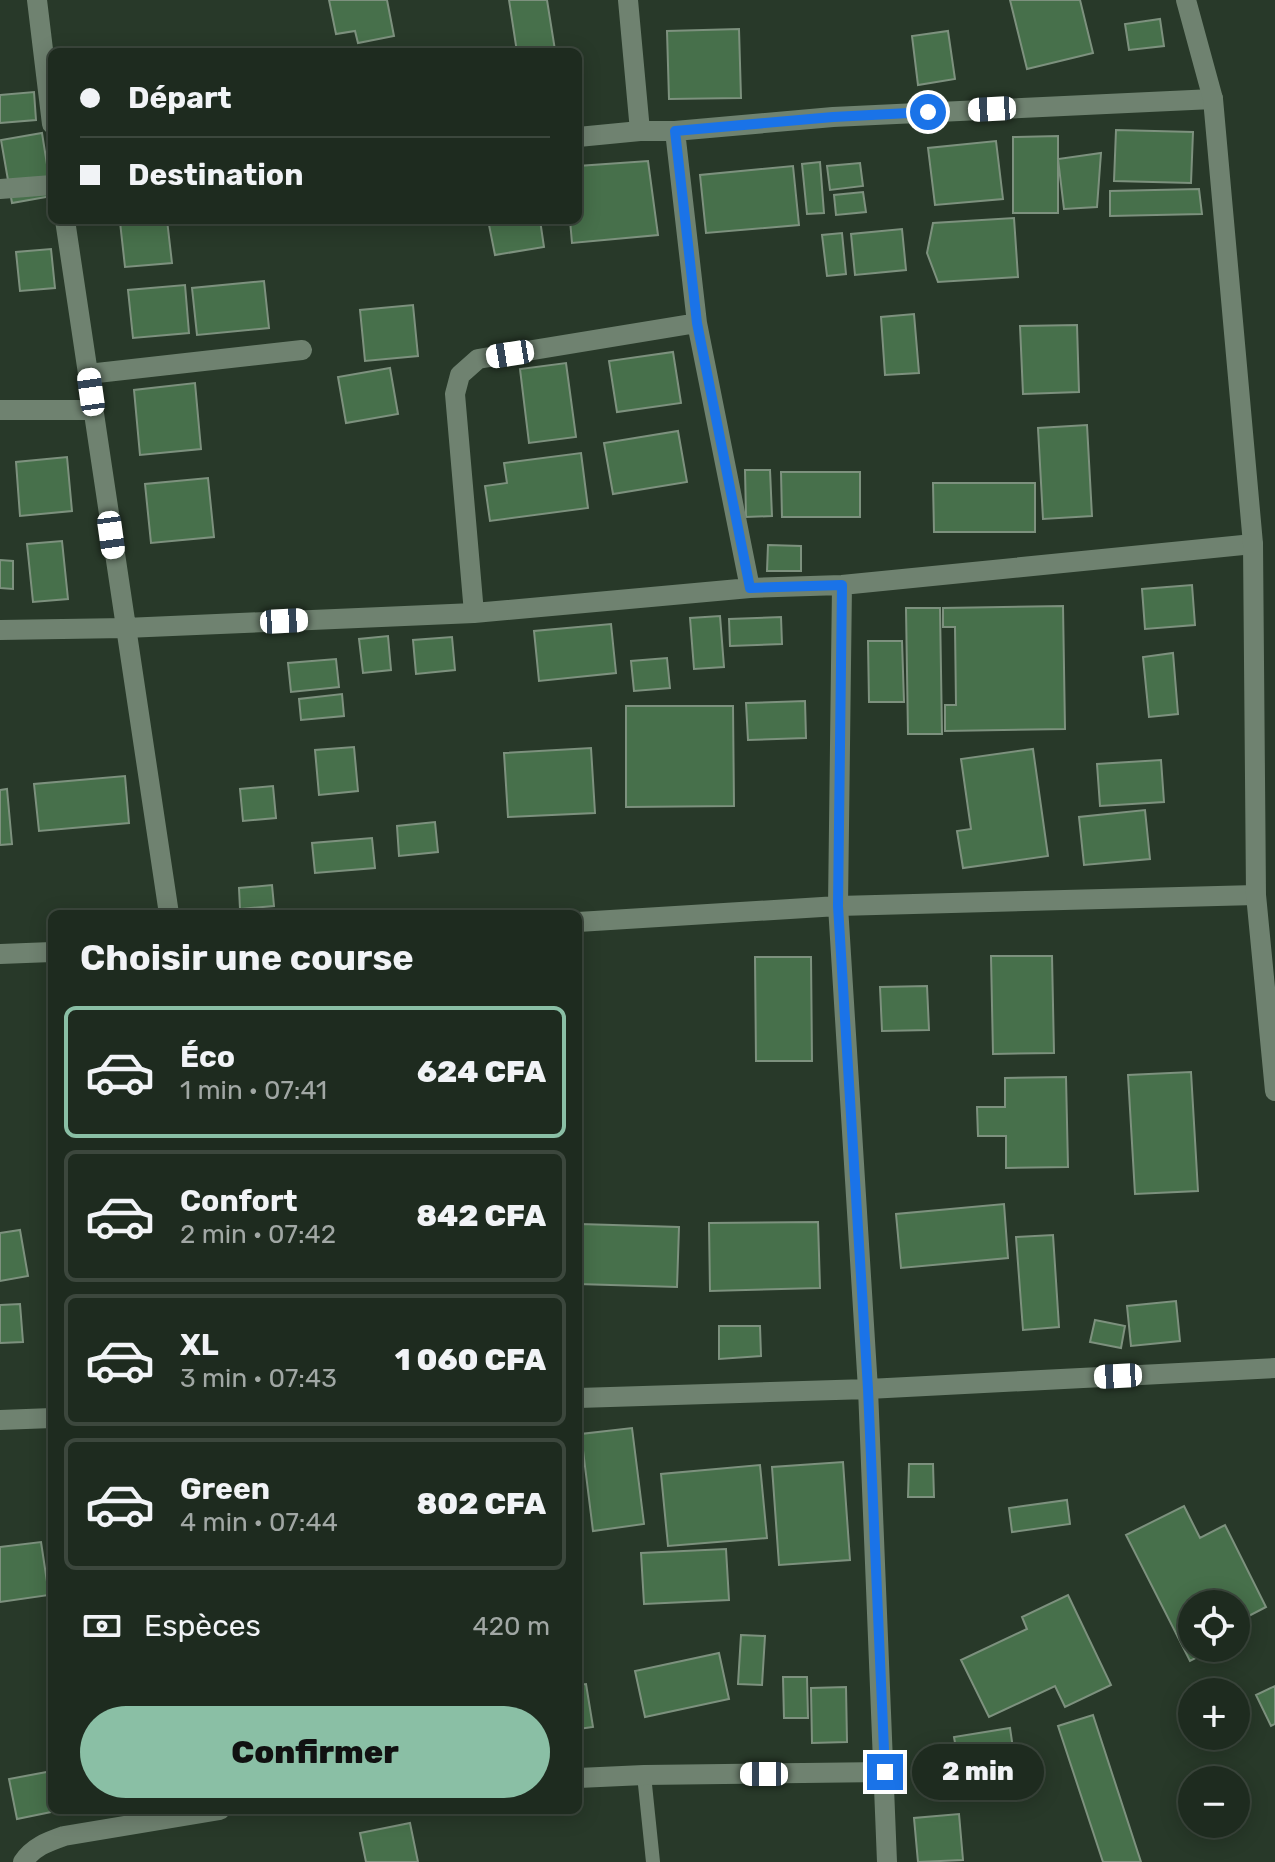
<!DOCTYPE html>
<html lang="fr">
<meta charset="utf-8">
<style>
body{margin:0;font-family:Rubik,sans-serif;background:#263328;color:#f1f3f6;height:100vh;display:flex;flex-direction:column;font-size:30px;white-space:nowrap}
*{box-sizing:border-box;margin:0}
p{font-size:26px;color:#a1a7a4}
.icon{flex:none;width:44px;height:44px;fill:none;stroke:currentColor;stroke-width:2;stroke-linecap:round;stroke-linejoin:round}
.map{position:relative;flex:1;overflow:hidden}
.side{position:absolute;left:48px;top:910px;width:534px;height:904px;display:flex;flex-direction:column;background:#1e2b1f;border-radius:12px;box-shadow:0 4px 20px #0003,0 0 0 2px #3c473d}
.side>*{flex:none}
.banner{position:absolute;left:48px;top:48px;width:534px;height:176px;border-radius:12px;box-shadow:0 4px 20px #0003,0 0 0 2px #3c473d;display:grid;align-content:center;height:176px;padding:0 32px;background:#1e2b1f}
.buttons{position:absolute;left:1178px;top:1590px;display:grid;gap:16px}
.buttons a{display:grid;place-items:center;width:72px;height:72px;border-radius:50%;background:#1e2b1f;box-shadow:0 4px 20px #0003,0 0 0 2px #3c473d;font-size:40px}
.end{position:absolute;width:36px;height:36px;margin:-18px;border:10px solid #1a73e8;background:#fff;box-shadow:0 0 0 4px #fff}
.from{border-radius:50%}
.bubble{position:absolute;height:56px;border-radius:28px;background:#1e2b1f;box-shadow:0 4px 20px #0003,0 0 0 2px #3c473d;font-size:26px;font-weight:800;line-height:56px;text-align:center}
.car{position:absolute;width:24px;height:48px;margin:-24px -12px;border-radius:10px;box-shadow:0 0 6px 2px #0007;background:linear-gradient(#fff 24%,#345 0 40%,#fff 0 76%,#345 0 86%,#fff 0)}
.banner b{display:flex;align-items:center;gap:28px;height:76px;font-size:30px}
.banner b+b{border-top:2px solid #3c473d}
.banner i{width:20px;height:20px;background:#f1f3f6}
ul{padding:0;list-style:none}
li{display:flex;align-items:center;gap:24px;height:132px;margin:0 16px 12px;padding:0 16px;border:4px solid #3c473d;border-radius:12px}
li div{flex:1}
li b{display:block;font-size:30px}
li em{font-style:normal;font-weight:800}
li.on{border-color:#8abfa5}
li>.icon{width:72px;height:72px;stroke-width:1.5}
h2{padding:0 32px;font-size:36px;line-height:96px}
.pay{display:flex;align-items:center;gap:20px;height:88px;padding:0 32px;font-size:30px}
.pay p{margin-inline-start:auto}
.primary-button{display:flex;gap:16px;margin-top:auto;padding:16px 32px}
.primary-button a{flex:1;height:92px;border-radius:48px;background:#8abfa5;color:#111;font-size:32px;font-weight:800;line-height:92px;text-align:center}
.map>svg:first-child{display:block}
.building{fill:#47704b;stroke:#7d917e;stroke-width:2}
.lines{fill:none;stroke-linecap:round;stroke-linejoin:round}
.service{stroke:#6f8270;stroke-width:14}
.minor{stroke:#6f8270;stroke-width:20}
.tertiary{stroke:#6f8270;stroke-width:20}
.route{stroke:#1a73e8;stroke-width:10}
</style>
<div class="map">
<svg width="1275" height="1862" viewBox="0 0 1275 1862">
<rect width="100%" height="100%" fill="#283929"/>
<path class="building" d="M329,0h58l7,36 -36,7 -3,-12 -19,3z
M509,0h38l8,50 -38,2z
M1010,0h70l13,53 -66,16z
M1160,19l4,27 -35,4 -4,-26z
M739,29l2,69 -72,1 -2,-68z
M948,31l7,48 -37,6 -6,-49z
M34,92l2,28 -36,3v-28z
M1116,130l77,2 -2,51 -77,-2z
M42,133l10,63 -40,7 -11,-63z
M1058,136v77h-45v-76z
M996,141l7,58 -68,6 -7,-57z
M1101,153l-4,54 -33,2 -6,-50z
M648,161l10,74 -86,8 -2,-23h8v-54z
M820,162l4,51 -17,1 -5,-50z
M860,163l3,23 -33,4 -3,-24z
M793,166l6,59 -93,8 -6,-58z
M1199,189l3,25 -92,2v-25z
M863,192l3,20 -30,3 -2,-20z
M1014,218l4,59 -80,5 -11,-29 6,-30z
M139,220h28l5,43 -47,4 -5,-45z
M488,220h52l4,27 -49,8z
M902,229l4,41 -51,5 -4,-41z
M842,233l4,41 -19,2 -5,-41z
M51,249l4,39 -35,3 -4,-39z
M264,281l5,47 -72,7 -5,-47z
M185,285l4,48 -56,5 -5,-48z
M413,305l5,51 -53,5 -5,-51z
M914,314l5,59 -34,2 -4,-58z
M1077,325l2,67 -56,2 -3,-68z
M673,352l8,51 -64,9 -8,-51z
M566,363l10,74 -47,6 -9,-74z
M390,368l8,46 -52,9 -8,-46z
M195,383l6,66 -61,6 -6,-65z
M1087,425l5,91 -49,3 -5,-91z
M678,431l9,51 -74,12 -9,-51z
M581,453l7,55 -98,13 -5,-35 22,-3 -3,-20z
M67,457l5,54 -52,5 -4,-54z
M745,470h25l2,46 -26,1z
M781,472h79v45h-78z
M208,478l6,59 -63,6 -6,-59z
M933,483h102v49h-101z
M62,541l6,58 -35,3 -6,-58z
M768,545l33,1v25h-34z
M0,560l13,1v28l-13,-1z
M1192,585l3,40 -50,4 -3,-40z
M1063,606l2,123 -120,2v-26h11l-1,-78h-12v-19z
M906,608h34l2,126h-34z
M720,616l4,51 -30,2 -4,-51z
M781,617l1,27 -52,2 -1,-27z
M611,624l5,49 -77,8 -5,-50z
M388,636l3,34 -28,3 -4,-34z
M452,637l3,33 -39,4 -3,-34z
M868,641h34l2,61h-35z
M1173,653l5,61 -29,3 -6,-60z
M667,658l3,30 -36,3 -3,-30z
M336,659l3,28 -48,5 -3,-29z
M342,694l2,22 -43,4 -2,-21z
M805,701l1,37 -58,2 -2,-37z
M626,706h107l1,100 -108,1z
M354,747l4,44 -39,4 -4,-45z
M591,748l4,65 -87,4 -4,-64z
M1033,749l15,107 -85,12 -6,-37 14,-2 -10,-70z
M1161,760l3,42 -64,4 -3,-42z
M125,776l4,47 -90,8 -5,-47z
M273,786l3,32 -33,3 -3,-32z
M7,789l5,55 -12,1v-55z
M1145,810l5,49 -66,6 -5,-48z
M435,822l3,30 -39,4 -2,-30z
M372,838l3,30 -60,5 -3,-30z
M272,885l2,21 -34,3 -1,-21z
M991,956h61l2,97 -61,1z
M755,957h56l1,104h-56z
M927,986l2,44 -47,1 -2,-44z
M1191,1072l7,119 -63,3 -7,-119z
M1066,1077l2,90 -62,1v-32h-28l-1,-29h28v-29z
M1004,1204l4,54 -107,10 -5,-54z
M818,1222l2,66 -110,3 -1,-68z
M580,1224l99,3 -2,60 -99,-3z
M20,1230l8,46 -28,5v-48z
M1053,1235l6,92 -36,3 -7,-93z
M1176,1301l4,40 -49,5 -4,-40z
M20,1304l3,38 -23,1v-38z
M1095,1320l30,6 -4,22 -31,-6z
M719,1326h41l1,30 -42,3z
M632,1428l12,96 -51,7 -12,-97z
M843,1462l7,98 -71,5 -7,-98z
M909,1464h24l1,33h-26z
M760,1465l7,73 -99,8 -7,-72z
M1067,1500l3,24 -58,8 -3,-24z
M1184,1506l16,32 25,-13 41,82 -27,14 6,12 -9,5v-34h-44v44h23l-25,13 -64,-126z
M41,1542l8,53 -49,7v-55z
M726,1549l3,51 -85,4 -3,-51z
M1068,1595l43,90 -46,22 -10,-21 -66,31 -28,-57 66,-31 -5,-12z
M741,1635l24,1 -3,49 -24,-1z
M719,1653l10,46 -84,18 -10,-46z
M783,1677h24l1,41h-24z
M586,1684l7,43 -15,2v-44z
M1275,1686v38l-4,2 -15,-31z
M846,1687l1,55 -35,1 -1,-55z
M1093,1715l48,147h-38l-45,-136z
M1010,1728l5,34 -55,9 -6,-34z
M52,1771v39h9l-44,9 -8,-40z
M959,1814l4,46 -45,2 -4,-44z
M410,1823l8,39h-52l-6,-29z"/>
<g class="lines">
<path class="service" d="M644,1775l9,87"/>
<path class="minor" d="M37,0l15,124
M628,0l12,131
M675,131l22,192 53,265
M578,137l62,-6h35l158,-14 380,-18
M0,189l52,-4
M65,220l104,694
M88,374l214,-24
M0,410h94
M842,585l-4,321 30,483 19,473
M474,613l-19,-219 5,-19 18,-16 219,-36
M0,630l125,-2 349,-15 276,-25 92,-3 411,-41
M578,922l260,-16 418,-11
M0,954l52,-2
M578,1398l290,-9 407,-21
M0,1420l52,-2
M578,1778l66,-3 241,-3
M23,1862c10,-15 24,-20 41,-26l156,-26"/>
<path class="tertiary" d="M1186,0l27,99 40,445 3,351 19,196"/>
</g>
<g class="lines">
<path class="route" d="M885,1772l-17,-383 -30,-483 4,-321 -92,3 -53,-265 -22,-192 158,-14 95,-5"/>
</g>
</svg>
<div class="buttons">
<a><svg class="icon" aria-label="locate" viewBox="0 0 24 24"><circle cx="12" cy="12" r="6"/><path d="M12 2v4M12 18v4M2 12h4M18 12h4"/></svg></a>
<a>+</a>
<a>−</a>
</div>
<i class="end from" style="left:928px;top:112px"></i>
<i class="end" style="left:885px;top:1772px"></i>
<div class="bubble" style="left:912px;top:1744px;width:132px">2 min</div>
<i class="car" style="left:992px;top:109px;rotate:267deg"></i>
<i class="car" style="left:510px;top:354px;rotate:261deg"></i>
<i class="car" style="left:91px;top:392px;rotate:352deg"></i>
<i class="car" style="left:111px;top:535px;rotate:172deg"></i>
<i class="car" style="left:284px;top:621px;rotate:87deg"></i>
<i class="car" style="left:1118px;top:1376px;rotate:267deg"></i>
<i class="car" style="left:764px;top:1774px;rotate:270deg"></i>
<div class="banner">
<b><i class="from"></i>Départ</b>
<b><i></i>Destination</b>
</div>
<section class="side">
<h2>Choisir une course</h2>
<ul>
<li class="on"><svg class="icon" aria-label="car" viewBox="0 0 24 24"><path d="M5 17H2v-5l4-1 3-4h7l3 4 3 1v5h-3M9 17h6M6 11h13"/><circle cx="7" cy="17" r="2"/><circle cx="17" cy="17" r="2"/></svg><div><b>Éco</b><p>1 min · 07:41</p></div><em>624 CFA</em></li>
<li><svg class="icon" aria-label="car" viewBox="0 0 24 24"><path d="M5 17H2v-5l4-1 3-4h7l3 4 3 1v5h-3M9 17h6M6 11h13"/><circle cx="7" cy="17" r="2"/><circle cx="17" cy="17" r="2"/></svg><div><b>Confort</b><p>2 min · 07:42</p></div><em>842 CFA</em></li>
<li><svg class="icon" aria-label="car" viewBox="0 0 24 24"><path d="M5 17H2v-5l4-1 3-4h7l3 4 3 1v5h-3M9 17h6M6 11h13"/><circle cx="7" cy="17" r="2"/><circle cx="17" cy="17" r="2"/></svg><div><b>XL</b><p>3 min · 07:43</p></div><em>1 060 CFA</em></li>
<li><svg class="icon" aria-label="car" viewBox="0 0 24 24"><path d="M5 17H2v-5l4-1 3-4h7l3 4 3 1v5h-3M9 17h6M6 11h13"/><circle cx="7" cy="17" r="2"/><circle cx="17" cy="17" r="2"/></svg><div><b>Green</b><p>4 min · 07:44</p></div><em>802 CFA</em></li>
</ul>
<div class="pay"><svg class="icon" aria-label="cash" viewBox="0 0 24 24"><path d="M3 7h18v10H3z"/><circle cx="12" cy="12" r="2"/></svg>Espèces<p>420 m</p></div>
<div class="primary-button"><a>Confirmer</a></div>
</section>
</div>
